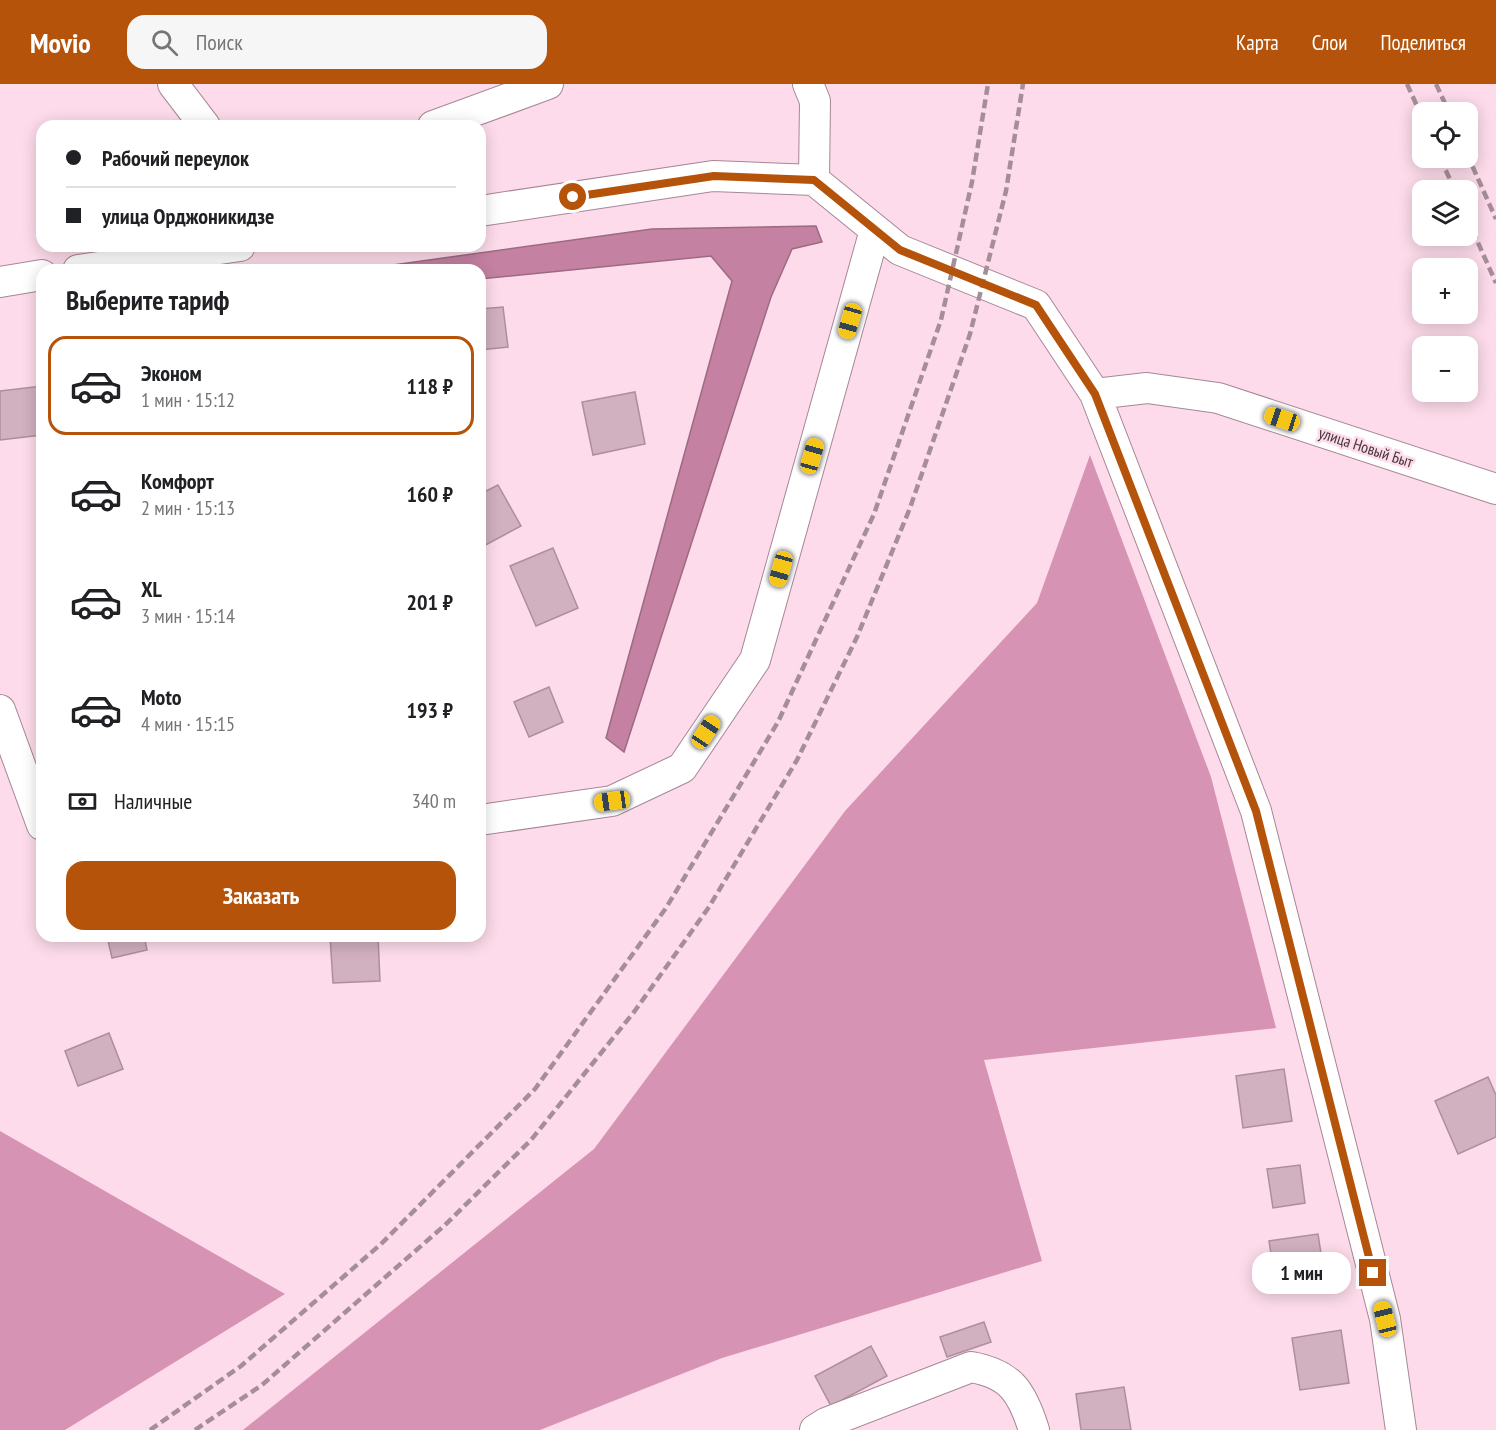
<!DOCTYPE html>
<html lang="ru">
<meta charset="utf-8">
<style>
body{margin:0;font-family:"PT Sans Narrow",sans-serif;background:#f6f6f6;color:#202124;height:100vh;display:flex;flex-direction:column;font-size:22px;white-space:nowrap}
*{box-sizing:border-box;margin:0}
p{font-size:20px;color:#757577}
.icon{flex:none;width:33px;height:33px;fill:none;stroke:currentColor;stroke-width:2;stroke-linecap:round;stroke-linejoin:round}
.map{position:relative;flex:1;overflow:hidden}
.panel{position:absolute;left:36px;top:180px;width:450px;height:678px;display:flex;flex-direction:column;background:#fff;border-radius:18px;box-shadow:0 3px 15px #0003}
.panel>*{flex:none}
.banner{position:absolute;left:36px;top:36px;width:450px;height:132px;border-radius:18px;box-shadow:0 3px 15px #0003;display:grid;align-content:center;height:132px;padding:0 30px;background:#fff}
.fabs{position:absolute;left:1412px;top:18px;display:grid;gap:12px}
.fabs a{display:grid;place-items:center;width:66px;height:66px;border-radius:12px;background:#fff;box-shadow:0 3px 15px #0003;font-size:30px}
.end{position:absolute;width:27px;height:27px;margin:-14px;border:8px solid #b45309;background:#fff;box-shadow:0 0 0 3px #fff}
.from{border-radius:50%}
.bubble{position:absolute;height:42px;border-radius:18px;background:#fff;box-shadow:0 3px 15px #0003;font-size:20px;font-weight:800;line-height:42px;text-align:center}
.car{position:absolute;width:18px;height:36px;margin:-18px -9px;border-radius:8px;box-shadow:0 0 4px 2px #0007;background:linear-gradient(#f5c518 24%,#345 0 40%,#f5c518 0 76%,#345 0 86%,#f5c518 0)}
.banner b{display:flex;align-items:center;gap:21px;height:57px;font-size:22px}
.banner b+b{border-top:2px solid #e0e0e0}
.banner i{width:15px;height:15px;background:#202124}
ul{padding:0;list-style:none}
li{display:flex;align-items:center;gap:18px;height:99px;margin:0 12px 9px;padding:0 18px;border:3px solid transparent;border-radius:18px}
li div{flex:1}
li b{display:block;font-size:22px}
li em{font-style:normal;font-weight:800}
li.selected{border-color:#b45309}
li>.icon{width:54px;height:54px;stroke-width:1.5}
h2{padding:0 30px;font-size:27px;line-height:72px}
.pay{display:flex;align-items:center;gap:15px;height:66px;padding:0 30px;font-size:22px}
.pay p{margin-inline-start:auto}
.action{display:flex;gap:12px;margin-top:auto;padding:12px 30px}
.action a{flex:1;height:69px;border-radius:18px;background:#b45309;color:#fff;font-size:24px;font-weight:800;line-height:69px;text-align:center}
header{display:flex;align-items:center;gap:36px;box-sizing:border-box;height:84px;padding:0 30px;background:#b45309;color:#fff}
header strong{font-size:28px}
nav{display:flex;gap:33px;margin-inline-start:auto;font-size:21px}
.search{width:420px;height:54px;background:#f6f6f6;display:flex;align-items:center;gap:15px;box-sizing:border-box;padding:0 21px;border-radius:18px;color:#757577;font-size:22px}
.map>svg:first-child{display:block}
.forest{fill:#d793b4}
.water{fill:#c481a2;stroke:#9d6a83;stroke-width:1.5}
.building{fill:#d1b0bf;stroke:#ae8e9d;stroke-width:1.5}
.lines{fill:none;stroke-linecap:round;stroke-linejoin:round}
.minor-casing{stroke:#a68795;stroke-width:32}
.minor{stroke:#fff;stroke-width:30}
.rail{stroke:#a68e98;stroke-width:4.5;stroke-dasharray:9 4.5;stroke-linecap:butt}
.route{stroke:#b45309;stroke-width:8}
.labels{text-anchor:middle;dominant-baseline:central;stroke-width:5;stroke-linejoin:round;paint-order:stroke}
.street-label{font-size:16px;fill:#43363c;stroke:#fddbea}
</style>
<header>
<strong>Movio</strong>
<div class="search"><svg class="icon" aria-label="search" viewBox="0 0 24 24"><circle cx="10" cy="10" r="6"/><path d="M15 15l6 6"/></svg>Поиск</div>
<nav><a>Карта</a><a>Слои</a><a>Поделиться</a></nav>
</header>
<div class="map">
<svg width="1496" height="1346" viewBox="0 0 1496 1346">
<rect width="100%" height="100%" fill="#fddbea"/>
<path class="forest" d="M1090,371l121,322 65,251 -292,32 58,201 -320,97 -182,72h-297l351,-281 251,-338 192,-208z
M0,1047l285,163 -220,136h-65z"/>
<path class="water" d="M816,142l6,16 -30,7 -21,48 -147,455 -18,-14 126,-457 -21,-25 -231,23v-9h-123l295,-41z"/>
<path class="building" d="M503,223l5,40 -28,3v-41z
M42,302v49l-42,5v-49z
M635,308l10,52 -52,11 -11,-53z
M498,401l23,41 -41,22v-54z
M553,464l25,60 -42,18 -26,-60z
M549,603l14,35 -34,15 -15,-35z
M107,852h37l3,14 -35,8z
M330,852h48l2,45 -47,2z
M109,949l14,36 -45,17 -13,-35z
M1284,985l8,52 -49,7 -7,-52z
M1488,993l8,18v42l-38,17 -23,-53z
M1300,1081l5,38 -32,5 -6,-39z
M1318,1150l8,52 -49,7 -8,-52z
M984,1238l7,20 -44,15 -7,-20z
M1341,1246l8,53 -49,7 -8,-52z
M871,1262l16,30 -56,30 -16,-30z
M1124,1303l7,43h-50l-5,-36z"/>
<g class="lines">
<g class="minor-casing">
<path id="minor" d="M173,0l32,42
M808,0l7,17 -1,79
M433,42l115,-42
M814,96l86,70 136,55 59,89 161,417 129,508 16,111
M480,127l233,-35 101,4
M78,186l162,-24
M0,198l42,-7
M1095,310l52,-6 71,10 278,91
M0,626l42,115
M480,736l132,-19 70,-33 73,-108 120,-430
M815,1346l11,-7 145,-56c40,7 51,25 63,63"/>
</g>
<use href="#minor" class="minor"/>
<path class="rail" d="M1407,0l15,33
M1436,0l13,28
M1467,70l29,65
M1440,74l15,32
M1467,134l29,65
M150,1346l91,-64 140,-122 154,-155 131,-181 112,-186 96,-208 67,-194 31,-138 16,-98
M195,1346l67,-45 183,-160 86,-85 103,-128 75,-105 88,-147 60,-123 53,-129 60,-174 36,-143 17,-107"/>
</g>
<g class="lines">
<path class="route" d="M573,113l141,-21 100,4 86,70 136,55 59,89 161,417 117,462"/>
</g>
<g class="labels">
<g class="street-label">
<text transform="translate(1366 363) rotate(18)">улица Новый Быт</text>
</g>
</g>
</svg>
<div class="fabs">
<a><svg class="icon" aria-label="locate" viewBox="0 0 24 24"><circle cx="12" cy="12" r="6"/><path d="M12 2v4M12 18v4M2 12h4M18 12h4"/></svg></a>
<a><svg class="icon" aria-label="layers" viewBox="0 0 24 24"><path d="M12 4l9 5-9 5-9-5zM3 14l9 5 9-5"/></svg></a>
<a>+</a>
<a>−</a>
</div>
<i class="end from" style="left:573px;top:113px"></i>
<i class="end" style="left:1373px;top:1189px"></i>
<div class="bubble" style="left:1252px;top:1168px;width:99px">1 мин</div>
<i class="car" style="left:850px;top:237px;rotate:196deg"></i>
<i class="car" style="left:1282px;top:335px;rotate:288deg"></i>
<i class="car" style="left:812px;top:372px;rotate:16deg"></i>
<i class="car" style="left:781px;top:485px;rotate:196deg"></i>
<i class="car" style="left:706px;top:648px;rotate:34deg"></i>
<i class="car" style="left:612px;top:717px;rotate:262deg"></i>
<i class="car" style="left:1385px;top:1235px;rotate:346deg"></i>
<div class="banner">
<b><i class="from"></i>Рабочий переулок</b>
<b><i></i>улица Орджоникидзе</b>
</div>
<section class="panel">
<h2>Выберите тариф</h2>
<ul>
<li class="selected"><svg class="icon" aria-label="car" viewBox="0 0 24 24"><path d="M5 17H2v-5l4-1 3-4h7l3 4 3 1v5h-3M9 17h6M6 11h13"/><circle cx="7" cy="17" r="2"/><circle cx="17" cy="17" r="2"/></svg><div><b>Эконом</b><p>1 мин · 15:12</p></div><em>118 ₽</em></li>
<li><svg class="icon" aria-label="car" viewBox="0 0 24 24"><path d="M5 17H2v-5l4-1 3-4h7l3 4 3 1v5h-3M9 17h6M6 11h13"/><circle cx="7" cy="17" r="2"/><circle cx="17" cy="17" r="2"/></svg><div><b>Комфорт</b><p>2 мин · 15:13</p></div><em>160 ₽</em></li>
<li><svg class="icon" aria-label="car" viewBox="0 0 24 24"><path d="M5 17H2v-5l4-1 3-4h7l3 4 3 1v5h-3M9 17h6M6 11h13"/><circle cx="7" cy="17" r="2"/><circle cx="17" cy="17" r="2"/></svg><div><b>XL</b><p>3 мин · 15:14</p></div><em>201 ₽</em></li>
<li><svg class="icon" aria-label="car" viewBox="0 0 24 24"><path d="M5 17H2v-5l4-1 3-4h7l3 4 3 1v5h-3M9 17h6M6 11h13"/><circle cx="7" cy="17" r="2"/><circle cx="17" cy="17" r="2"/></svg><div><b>Moto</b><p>4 мин · 15:15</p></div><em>193 ₽</em></li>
</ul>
<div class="pay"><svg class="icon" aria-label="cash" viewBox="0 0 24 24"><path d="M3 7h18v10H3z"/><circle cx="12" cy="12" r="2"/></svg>Наличные<p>340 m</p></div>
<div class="action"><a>Заказать</a></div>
</section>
</div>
